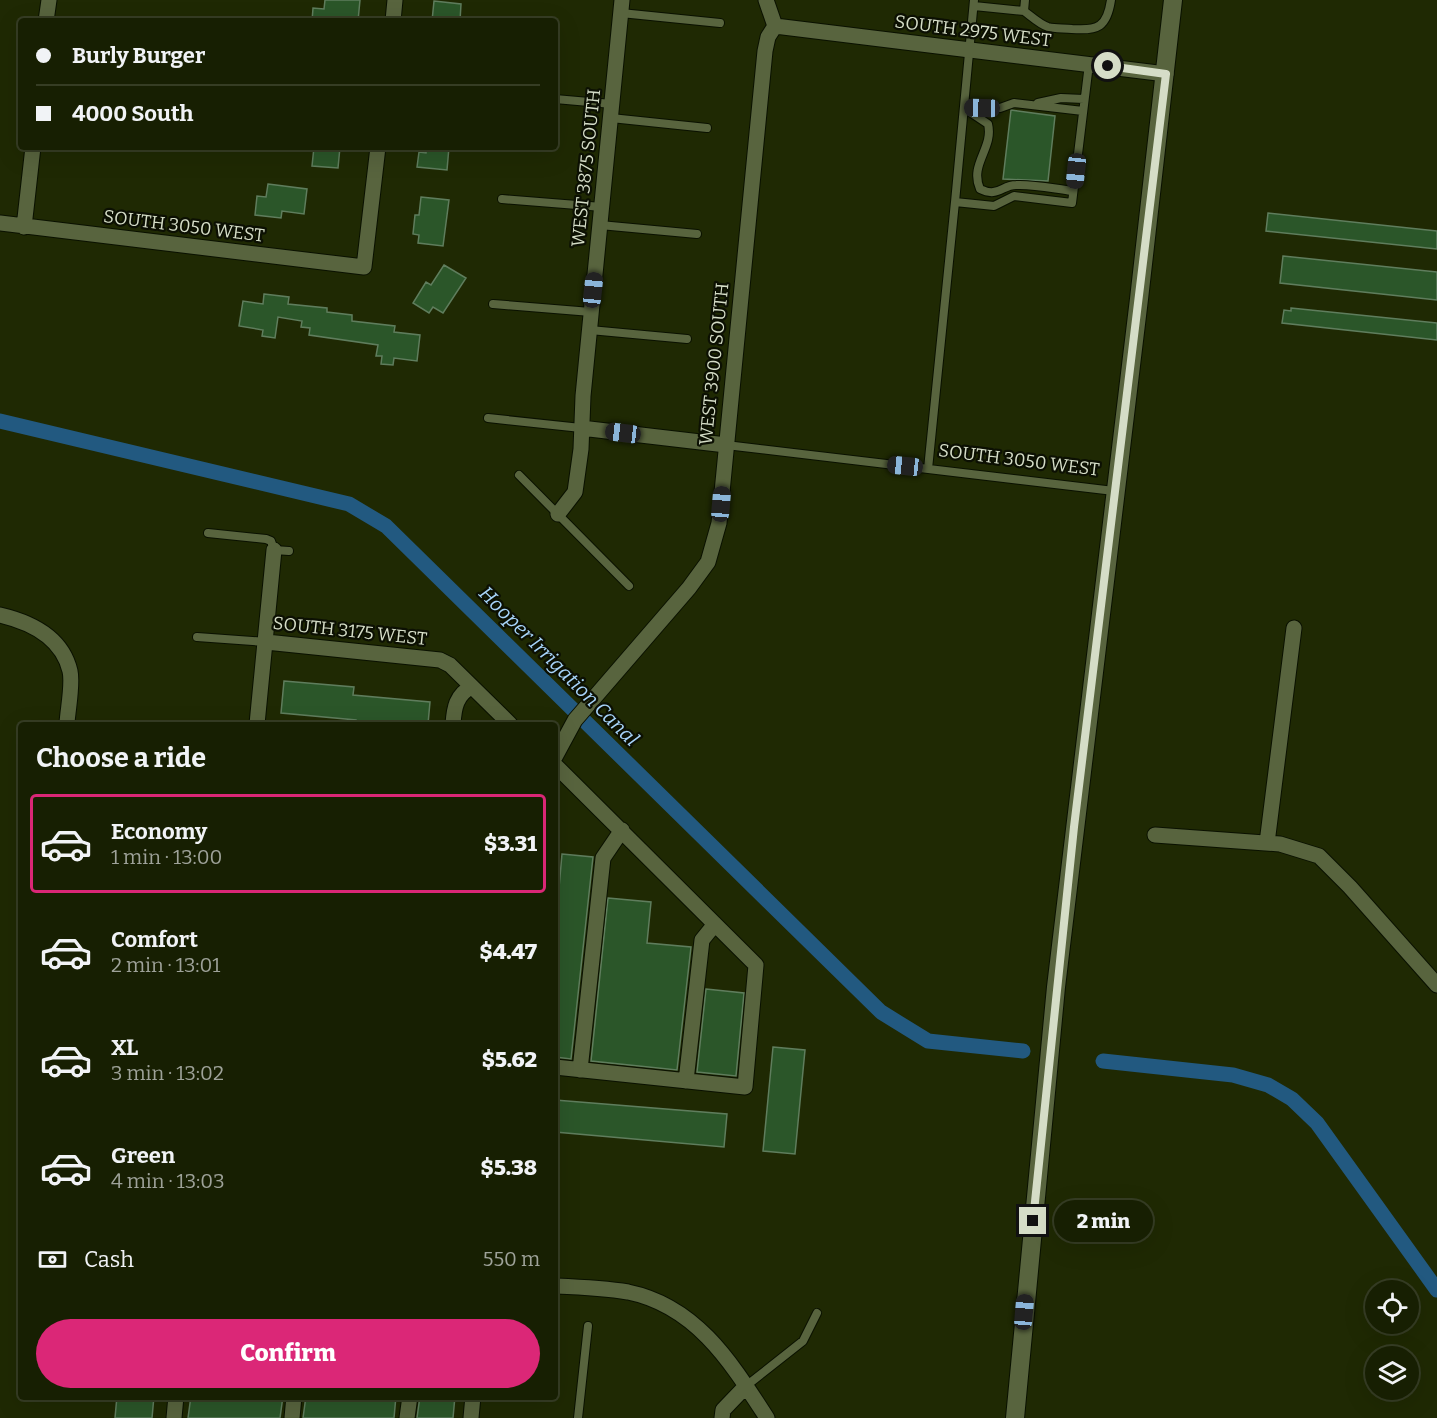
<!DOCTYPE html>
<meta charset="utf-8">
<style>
body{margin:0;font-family:Bitter,serif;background:#20270c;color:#f1f3f6;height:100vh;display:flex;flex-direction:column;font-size:22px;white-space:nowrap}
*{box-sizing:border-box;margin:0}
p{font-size:20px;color:#9ea299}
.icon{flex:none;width:33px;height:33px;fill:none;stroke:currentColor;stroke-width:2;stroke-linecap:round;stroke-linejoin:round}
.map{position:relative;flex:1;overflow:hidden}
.sheet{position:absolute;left:18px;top:722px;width:540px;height:678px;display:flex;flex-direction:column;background:#171f02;border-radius:6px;box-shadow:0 6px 24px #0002,0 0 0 2px #363d24}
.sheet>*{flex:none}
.banner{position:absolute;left:18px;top:18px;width:540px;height:132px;border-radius:6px;box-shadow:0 6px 24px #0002,0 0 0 2px #363d24;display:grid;align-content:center;height:132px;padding:0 18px;background:#171f02}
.fabs{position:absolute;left:1365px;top:1280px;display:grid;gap:12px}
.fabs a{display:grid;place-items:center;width:54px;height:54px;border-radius:50%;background:#171f02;box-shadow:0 6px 24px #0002,0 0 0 2px #363d24;font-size:30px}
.end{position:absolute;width:27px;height:27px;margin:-14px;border:8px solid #d5ddc7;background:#111;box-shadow:0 0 0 3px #111}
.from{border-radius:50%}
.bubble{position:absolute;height:42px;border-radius:21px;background:#171f02;box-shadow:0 6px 24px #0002,0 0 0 2px #363d24;font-size:20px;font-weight:800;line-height:42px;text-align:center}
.car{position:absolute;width:18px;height:36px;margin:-18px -9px;border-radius:8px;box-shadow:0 0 4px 2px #0007;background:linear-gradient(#222 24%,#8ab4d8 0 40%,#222 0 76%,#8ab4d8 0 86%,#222 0)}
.banner b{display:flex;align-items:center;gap:21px;height:57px;font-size:22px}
.banner b+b{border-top:2px solid #363d24}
.banner i{width:15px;height:15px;background:#f1f3f6}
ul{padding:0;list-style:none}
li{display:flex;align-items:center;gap:18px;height:99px;margin:0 12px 9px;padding:0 6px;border:3px solid transparent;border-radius:6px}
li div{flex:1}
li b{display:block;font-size:22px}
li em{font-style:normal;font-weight:800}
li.on{border-color:#db2777}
li>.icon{width:54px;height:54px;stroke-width:1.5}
h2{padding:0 18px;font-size:27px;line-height:72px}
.pay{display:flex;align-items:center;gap:15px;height:66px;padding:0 18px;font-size:22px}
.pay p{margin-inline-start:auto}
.action{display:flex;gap:12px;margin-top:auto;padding:12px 18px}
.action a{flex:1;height:69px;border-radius:36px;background:#db2777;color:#fff;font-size:24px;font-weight:800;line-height:69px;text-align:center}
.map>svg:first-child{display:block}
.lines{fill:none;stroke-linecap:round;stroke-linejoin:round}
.canal{stroke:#225980;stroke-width:15}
.building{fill:#2b5629;stroke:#5f7d5d;stroke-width:1.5}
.service-casing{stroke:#0a1100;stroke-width:10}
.minor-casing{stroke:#0a1100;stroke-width:17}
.secondary-casing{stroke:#0a1100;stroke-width:20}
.service{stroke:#58643e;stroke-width:8}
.minor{stroke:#58643e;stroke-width:15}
.secondary{stroke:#58643e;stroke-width:18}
.route{stroke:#d5ddc7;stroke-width:8}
.labels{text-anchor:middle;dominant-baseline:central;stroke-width:4.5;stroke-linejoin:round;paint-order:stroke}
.street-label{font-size:18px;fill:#d5ddc7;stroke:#0c1003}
.water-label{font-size:20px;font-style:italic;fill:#a7d4f9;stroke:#0c1003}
</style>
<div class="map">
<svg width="1437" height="1418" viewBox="0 0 1437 1418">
<rect width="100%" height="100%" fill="#1f2903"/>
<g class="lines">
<path class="canal" d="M0,421l349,83 37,22 495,486 47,29 95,10
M1103,1061l130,14 35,10 24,14 25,24 120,167"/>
</g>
<path class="building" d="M325,0h35l-2,21h-46l1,-13 11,1z
M434,1l27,3 -1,17h-28z
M1011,110l44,6 -7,65 -45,-2z
M314,147h26l-2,21 -26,-2z
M427,147h22l-2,23 -30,-3 2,-15 7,1z
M268,184l39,5 -3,25 -22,-3 -1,7 -26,-3 2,-19 9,1z
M421,197l28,3 -6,46 -25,-3 1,-8 -6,-1 2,-19h4z
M1268,213l169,18v18l-171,-18z
M1283,256l154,16v28l-157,-17z
M444,265l22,13 -23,35 -10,-6 -4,6 -16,-10 13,-21 5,3z
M264,294l25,3 -1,7 39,4v4l25,3v6l43,5 -1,6 26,3 -3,26 -23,-3 -1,7 -12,-1 1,-8h-6l2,-11 -69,-10 1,-7 -9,-1 1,-6 -24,-4 -3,21 -13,-2 1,-6 -24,-4 4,-25 20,3z
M1291,308l146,15v17l-155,-17 2,-13 7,1z
M284,681l70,6 -1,8 77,7 -2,22h-72v-4l-75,-7z
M562,854l31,3 -22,202 -16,-2v-124z
M608,898l43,4 -4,41 44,4 -14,123 -86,-9z
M706,989l38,4 -8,83 -39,-4z
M773,1047l32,3 -10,104 -32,-3z
M555,1100l172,14 -3,33 -169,-15z
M117,1396h37l-2,22h-37z
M191,1396h92l-3,22h-92z
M306,1396h90l-2,22h-91z
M420,1396h35l-2,22h-36z"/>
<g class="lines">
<g class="service-casing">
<path id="service" d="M974,0l-19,202 39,4 20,-10 58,7 17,-139
M974,6l50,5 1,-11
M1024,11c7,5 15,13 24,16 7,2 16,1 24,2 26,2 35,-2 39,-29
M621,13l99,10
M555,99l57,5
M1038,103l23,-5 23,1
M964,108l24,16c6,24 -19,40 -8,65 18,9 22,-4 36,-4 19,-1 39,4 57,6
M966,108h34l14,-5 69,8
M611,118l96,10
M502,199l100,8
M600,225l97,9
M493,304l98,8
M590,330l97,9
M488,418l93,10
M726,445l388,46
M928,469l27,-267
M519,475l110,111
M208,533l58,6 5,2 3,9 15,1
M197,637l69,5
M746,1386l57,-45 14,-28
M578,1418l10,-92"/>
</g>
<g class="minor-casing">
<path id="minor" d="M766,0l9,26
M46,21l3,-21
M393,21l2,-21
M775,26l391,48
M0,223l364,44 14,-120
M24,227l9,-80
M581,428l145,17
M558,514l17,-22 6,-43 2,-53 39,-396
M0,615c30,7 62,22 70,56 3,13 -2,37 -3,52
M266,642l174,18 10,5 60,59
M257,724l17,-174
M453,724c1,-15 3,-30 19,-37
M555,757l20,-37 114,-132 19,-26 11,-39 46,-472 3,-14 7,-11
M555,765l201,200 -11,122 -190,-20
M1155,835l125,9 39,12 31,31 87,98
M1267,843l27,-215
M580,1070l23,-212 19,-28
M686,1081l16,-141 13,-16
M555,1286c24,1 49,2 73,6 69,14 104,72 139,126
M174,1418l2,-22
M292,1418l2,-22
M407,1418l3,-22
M471,1418l2,-22
M722,1418l1,-8 23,-24"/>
</g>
<g class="secondary-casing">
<path id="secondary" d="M1015,1418l41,-431 83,-688 34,-299"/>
</g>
<use href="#service" class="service"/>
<use href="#minor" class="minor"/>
<use href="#secondary" class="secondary"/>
</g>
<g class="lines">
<path class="route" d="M1033,1221l41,-394 92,-753 -58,-8"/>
</g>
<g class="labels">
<g class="street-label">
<text transform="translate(973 31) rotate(7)">SOUTH 2975 WEST</text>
<text transform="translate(586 168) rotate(-84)">WEST 3875 SOUTH</text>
<text transform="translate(184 226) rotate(7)">SOUTH 3050 WEST</text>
<text transform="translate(714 364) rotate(-84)">WEST 3900 SOUTH</text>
<text transform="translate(1019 460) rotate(7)">SOUTH 3050 WEST</text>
<text transform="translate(350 631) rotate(6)">SOUTH 3175 WEST</text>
</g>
<g class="water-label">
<text transform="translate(559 666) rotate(45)">Hooper Irrigation Canal</text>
</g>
</g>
</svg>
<div class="fabs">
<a><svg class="icon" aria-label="locate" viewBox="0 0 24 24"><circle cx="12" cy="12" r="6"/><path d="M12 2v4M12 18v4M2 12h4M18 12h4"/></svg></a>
<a><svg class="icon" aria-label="layers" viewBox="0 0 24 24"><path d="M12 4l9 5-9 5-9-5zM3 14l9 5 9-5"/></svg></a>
</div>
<i class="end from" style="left:1108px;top:66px"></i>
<i class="end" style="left:1033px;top:1221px"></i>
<div class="bubble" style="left:1054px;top:1200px;width:99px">2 min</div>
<i class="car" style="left:982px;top:108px;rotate:271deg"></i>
<i class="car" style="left:1076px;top:171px;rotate:186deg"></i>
<i class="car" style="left:593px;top:290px;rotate:6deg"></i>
<i class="car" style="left:623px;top:433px;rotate:277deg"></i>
<i class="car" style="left:905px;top:466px;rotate:276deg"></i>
<i class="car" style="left:721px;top:504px;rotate:5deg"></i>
<i class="car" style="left:1024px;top:1312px;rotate:5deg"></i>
<div class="banner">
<b><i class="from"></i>Burly Burger</b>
<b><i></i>4000 South</b>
</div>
<section class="sheet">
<h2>Choose a ride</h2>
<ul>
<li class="on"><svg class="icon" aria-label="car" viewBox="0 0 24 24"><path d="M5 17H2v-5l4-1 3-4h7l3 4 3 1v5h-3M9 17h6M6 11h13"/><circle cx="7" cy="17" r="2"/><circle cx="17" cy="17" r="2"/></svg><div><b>Economy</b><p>1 min · 13:00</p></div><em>$3.31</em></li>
<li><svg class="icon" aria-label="car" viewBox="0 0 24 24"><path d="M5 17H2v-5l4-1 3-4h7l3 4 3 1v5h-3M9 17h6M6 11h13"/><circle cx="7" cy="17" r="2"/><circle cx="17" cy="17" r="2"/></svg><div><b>Comfort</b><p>2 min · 13:01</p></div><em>$4.47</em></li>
<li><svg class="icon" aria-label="car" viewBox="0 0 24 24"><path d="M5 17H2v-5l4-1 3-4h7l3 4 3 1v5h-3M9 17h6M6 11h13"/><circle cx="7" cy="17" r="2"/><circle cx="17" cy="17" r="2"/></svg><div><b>XL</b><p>3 min · 13:02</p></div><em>$5.62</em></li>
<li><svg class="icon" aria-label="car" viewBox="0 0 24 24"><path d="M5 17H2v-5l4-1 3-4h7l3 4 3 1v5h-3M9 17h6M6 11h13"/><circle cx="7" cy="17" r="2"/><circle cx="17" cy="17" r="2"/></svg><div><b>Green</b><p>4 min · 13:03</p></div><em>$5.38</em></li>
</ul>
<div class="pay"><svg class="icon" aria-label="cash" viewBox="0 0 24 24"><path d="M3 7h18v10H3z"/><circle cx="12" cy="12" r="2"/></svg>Cash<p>550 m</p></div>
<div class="action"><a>Confirm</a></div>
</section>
</div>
